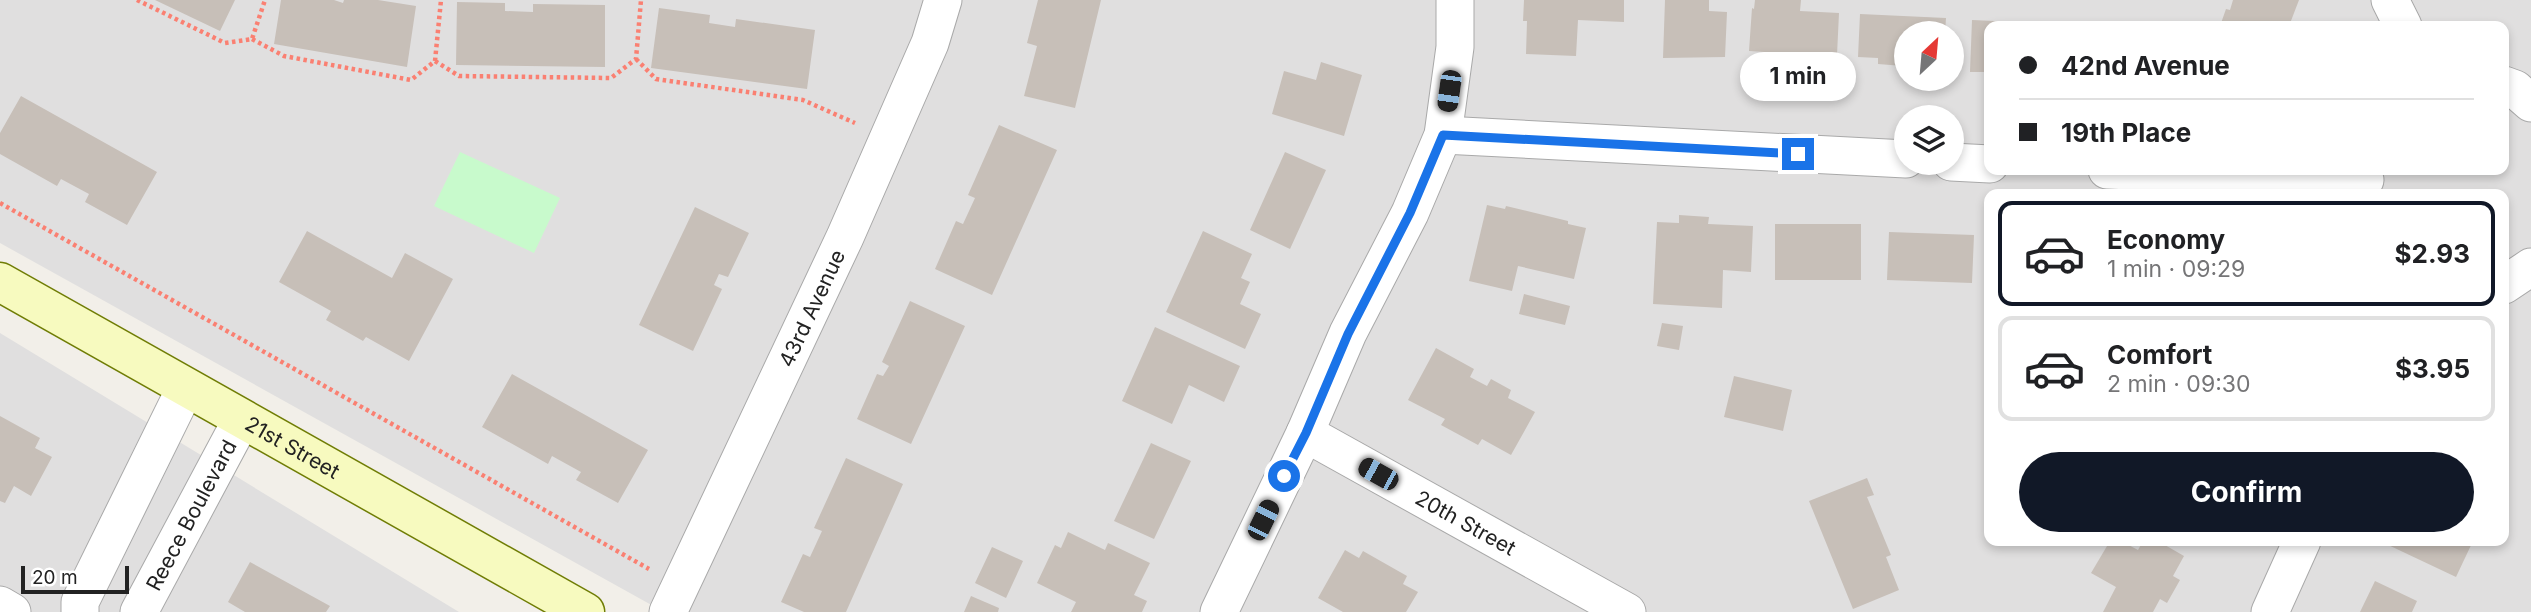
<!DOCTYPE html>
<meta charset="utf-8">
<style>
body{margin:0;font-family:Inter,sans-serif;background:#f2f2f2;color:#202124;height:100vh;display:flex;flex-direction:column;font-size:26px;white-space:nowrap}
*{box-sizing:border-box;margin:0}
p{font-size:23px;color:#757577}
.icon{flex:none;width:38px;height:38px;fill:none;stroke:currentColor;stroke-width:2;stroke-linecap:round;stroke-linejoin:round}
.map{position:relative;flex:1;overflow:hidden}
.panel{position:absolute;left:1984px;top:189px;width:525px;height:357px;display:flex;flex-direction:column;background:#fff;border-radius:14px;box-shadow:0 4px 10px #0003}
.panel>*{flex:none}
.banner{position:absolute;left:1984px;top:21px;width:525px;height:154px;border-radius:14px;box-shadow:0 4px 10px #0003;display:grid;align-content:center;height:154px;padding:0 35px;background:#fff}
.needle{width:46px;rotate:26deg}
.buttons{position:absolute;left:1894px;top:21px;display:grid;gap:14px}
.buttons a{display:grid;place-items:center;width:70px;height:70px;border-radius:50%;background:#fff;box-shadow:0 4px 10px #0003;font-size:35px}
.scale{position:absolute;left:21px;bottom:18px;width:108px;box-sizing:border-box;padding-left:7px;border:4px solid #222;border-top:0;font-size:19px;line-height:24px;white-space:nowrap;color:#222;-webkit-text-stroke:5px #fff;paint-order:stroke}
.end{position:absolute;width:32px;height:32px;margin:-16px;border:9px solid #1a73e8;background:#fff;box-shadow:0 0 0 4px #fff}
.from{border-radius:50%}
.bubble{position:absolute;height:49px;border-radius:24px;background:#fff;box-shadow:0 4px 10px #0003;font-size:23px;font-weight:700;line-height:49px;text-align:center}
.car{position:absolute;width:21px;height:42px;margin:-21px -10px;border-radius:9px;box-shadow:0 0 5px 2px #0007;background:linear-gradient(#222 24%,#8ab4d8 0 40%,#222 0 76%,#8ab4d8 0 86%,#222 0)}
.banner b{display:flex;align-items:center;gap:24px;height:66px;font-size:26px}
.banner b+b{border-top:2px solid #e0e0e0}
.banner i{width:18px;height:18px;background:#202124}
ul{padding:12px 0 0;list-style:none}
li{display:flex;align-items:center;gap:21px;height:105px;margin:0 14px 10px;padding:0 21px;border:4px solid #e0e0e0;border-radius:14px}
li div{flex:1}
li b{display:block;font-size:26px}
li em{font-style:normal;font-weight:700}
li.current{border-color:#111827}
li>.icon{width:63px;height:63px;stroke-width:1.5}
.cta{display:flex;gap:14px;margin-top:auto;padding:14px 35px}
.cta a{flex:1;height:80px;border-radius:42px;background:#111827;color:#fff;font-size:28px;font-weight:700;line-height:80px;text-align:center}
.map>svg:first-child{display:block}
.residential{fill:#e0dfdf;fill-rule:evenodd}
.park{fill:#c8facc}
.building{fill:#c7bfb8}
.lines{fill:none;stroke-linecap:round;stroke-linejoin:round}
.street-casing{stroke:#a9a9a9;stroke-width:39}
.secondary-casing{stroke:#707d05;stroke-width:41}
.path{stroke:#fa8072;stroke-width:4.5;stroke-dasharray:3.5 3.5;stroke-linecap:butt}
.street{stroke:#fff;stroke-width:37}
.secondary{stroke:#f7fabf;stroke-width:38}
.route{stroke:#1a73e8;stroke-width:9}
.labels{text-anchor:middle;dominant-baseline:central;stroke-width:5;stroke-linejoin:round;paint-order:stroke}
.street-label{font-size:21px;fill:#222;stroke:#fff}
</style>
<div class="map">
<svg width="2531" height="612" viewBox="0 0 2531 612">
<rect width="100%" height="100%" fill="#f2efe9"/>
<path class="residential" d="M0,0h2531v612h-1867l-664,-369zM1990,26h514v144h-514zM1906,33h45v46h-45zM1906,117h45v46h-45zM1990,194h514v347h-514z
M0,333l459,279h-459z"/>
<path class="park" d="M460,152l100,46 -26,55 -100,-47z"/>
<path class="building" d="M155,0h80l-15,31z
M281,0h53l9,3 1,-3h34l38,6 -9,61 -133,-23z
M1038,0h63l-26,108 -51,-12 13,-50 -10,-3z
M1524,0h100v22l-46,-2 -2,36 -50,-2 1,-33h-4z
M1665,0h44v11l18,1 -2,45 -62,1z
M1755,0h46l-1,11 39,2 -2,42 -22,-1v8l-34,-2 1,-7 -33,-2 3,-43 2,1z
M2233,0h66l-10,26h-69l6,-17 4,1z
M457,2l48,1v8l28,1v-8l72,1v62l-149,-2z
M659,8l51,7 -1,8 26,4 1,-8 79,11 -8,59 -156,-21z
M1860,14l86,4 -1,15h-39v26h-3v7l-25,-2v-6l-20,-1z
M1972,20l91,4v2h-73v46h-20z
M1321,62l41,13 -18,61 -72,-22 12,-43 32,9z
M21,96l136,76 -30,53 -42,-23 4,-8 -28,-15 -4,7 -57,-32v-21z
M999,125l58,25 -65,145 -57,-26 21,-48 7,3 12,-26 -7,-3z
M1285,152l41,18 -36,79 -40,-19z
M1487,205l18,4 1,-3 62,15v3l18,4 -12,51 -56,-13 -6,25 -43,-10z
M695,207l54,26 -21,44 -9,-3 -5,11 8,4 -29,62 -54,-26z
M1679,215l30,2 -1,7 45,2 -2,46 -28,-2 -1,38 -69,-4 4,-82 22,1z
M1775,224h86v56h-86z
M307,231l85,47 13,-25 48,26 -44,82 -43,-24 -3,4 -37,-21 5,-9 -52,-29z
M1203,231l49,23 -11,24 9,4 -10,22 21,10 -16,35 -79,-37z
M1889,232l85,3 -2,48 -85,-3z
M1524,294l46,12 -5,19 -46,-11z
M910,301l55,25 -54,118 -54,-25 20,-45 6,2 6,-10 -7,-4z
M1662,323l21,3 -4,24 -22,-4z
M1155,327l85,39 -16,36 -35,-17 -17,39 -50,-23z
M1436,348l38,21 -4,8 17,9 4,-7 20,11 -3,8 27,14 -24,43 -29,-16 -4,6 -37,-20 4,-6 -37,-19z
M512,374l136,76 -30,53 -42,-23 5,-8 -29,-16 -4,8 -66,-37z
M1734,376l58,14 -9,41 -59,-14z
M0,416l40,22 -5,10 17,9 -21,39 -17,-10 -9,17 -5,-2z
M1151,443l40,18 -37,78 -40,-18z
M846,458l57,26 -57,128h-42l-23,-10 22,-48 7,3 12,-26 -8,-3z
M1867,478l7,17 -7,2 24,58 -5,2 13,33 -46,19 -44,-108z
M1068,532l37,18 3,-7 42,20 -16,32 13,6 -5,11h-71l5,-10 -39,-19 18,-38 6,3z
M2110,541h11l17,9 5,-9h15l26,15 -11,20 7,4 -13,23 -7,-4 -7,13h-50l13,-25 -25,-14z
M2385,541h88l-17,36 -72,-34z
M992,547l31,14 -17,37 -31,-15z
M1345,550l14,8 4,-7 44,25 -4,8 15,8 -12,20h-63l-25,-14z
M250,562l80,44 -4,6h-81l-17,-10z
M2375,581l42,20 -5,11h-52z
M971,596l28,12 -1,4h-34z"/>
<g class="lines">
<g class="street-casing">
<g id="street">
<path d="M2390,0l13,26"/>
<path d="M2504,85l11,4 16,14"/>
<path d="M1443,135l463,24"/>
<path d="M1951,162l39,2"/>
<path d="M2107,170l258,10"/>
<path d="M2504,285l27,-18"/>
<path id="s1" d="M1305,433l322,179"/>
<path d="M0,605l12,7"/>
<path d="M80,612v-10l106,-215"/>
<path id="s2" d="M139,612l103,-193"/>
<path id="s3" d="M668,612l177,-375 85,-194 13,-43"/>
<path d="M1219,612l86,-179 43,-100 62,-120 33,-78 12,-88v-47"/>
<path d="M2270,612l32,-71"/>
</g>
</g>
<g class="secondary-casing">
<g id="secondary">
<path id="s4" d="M0,282l585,330"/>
</g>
</g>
<path class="path" d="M137,0l88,43 27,-4 13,-39
M252,39l32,17 127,24 24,-19 6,-61
M636,59l20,20 147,21 52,23
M435,61l24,15 152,2 25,-19 5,-59
M0,203l649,366"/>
<use href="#street" class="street"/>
<use href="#secondary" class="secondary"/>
</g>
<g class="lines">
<path class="route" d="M1284,476l22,-43 42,-99 62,-121 33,-78 355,19"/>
</g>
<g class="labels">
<g class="street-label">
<text stroke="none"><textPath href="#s3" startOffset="336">43rd Avenue</textPath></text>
<text stroke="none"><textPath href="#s4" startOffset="336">21st Street</textPath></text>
<text stroke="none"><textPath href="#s2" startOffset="110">Reece Boulevard</textPath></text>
<text stroke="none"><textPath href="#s1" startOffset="184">20th Street</textPath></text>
</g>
</g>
</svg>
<div class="buttons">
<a><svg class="needle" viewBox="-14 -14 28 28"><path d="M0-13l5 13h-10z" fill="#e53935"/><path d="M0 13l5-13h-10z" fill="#757577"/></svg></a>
<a><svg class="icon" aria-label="layers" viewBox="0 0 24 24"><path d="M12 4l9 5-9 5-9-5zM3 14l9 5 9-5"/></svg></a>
</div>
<div class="scale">20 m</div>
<i class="end from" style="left:1284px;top:476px"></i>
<i class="end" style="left:1798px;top:154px"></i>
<div class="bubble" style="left:1740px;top:52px;width:116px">1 min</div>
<i class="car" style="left:1449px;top:91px;rotate:188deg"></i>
<i class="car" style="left:1378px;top:474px;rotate:299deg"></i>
<i class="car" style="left:1263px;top:520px;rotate:26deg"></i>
<div class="banner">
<b><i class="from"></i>42nd Avenue</b>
<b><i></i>19th Place</b>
</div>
<section class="panel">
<ul>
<li class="current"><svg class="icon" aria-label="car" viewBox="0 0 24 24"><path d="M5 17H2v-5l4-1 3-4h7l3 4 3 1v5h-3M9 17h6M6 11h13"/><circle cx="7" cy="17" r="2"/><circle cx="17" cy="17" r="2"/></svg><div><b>Economy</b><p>1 min · 09:29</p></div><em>$2.93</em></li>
<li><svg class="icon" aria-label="car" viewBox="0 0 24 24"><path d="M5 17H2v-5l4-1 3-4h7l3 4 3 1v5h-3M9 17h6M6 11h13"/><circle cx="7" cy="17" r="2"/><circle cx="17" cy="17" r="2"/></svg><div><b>Comfort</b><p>2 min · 09:30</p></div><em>$3.95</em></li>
</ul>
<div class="cta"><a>Confirm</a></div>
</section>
</div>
